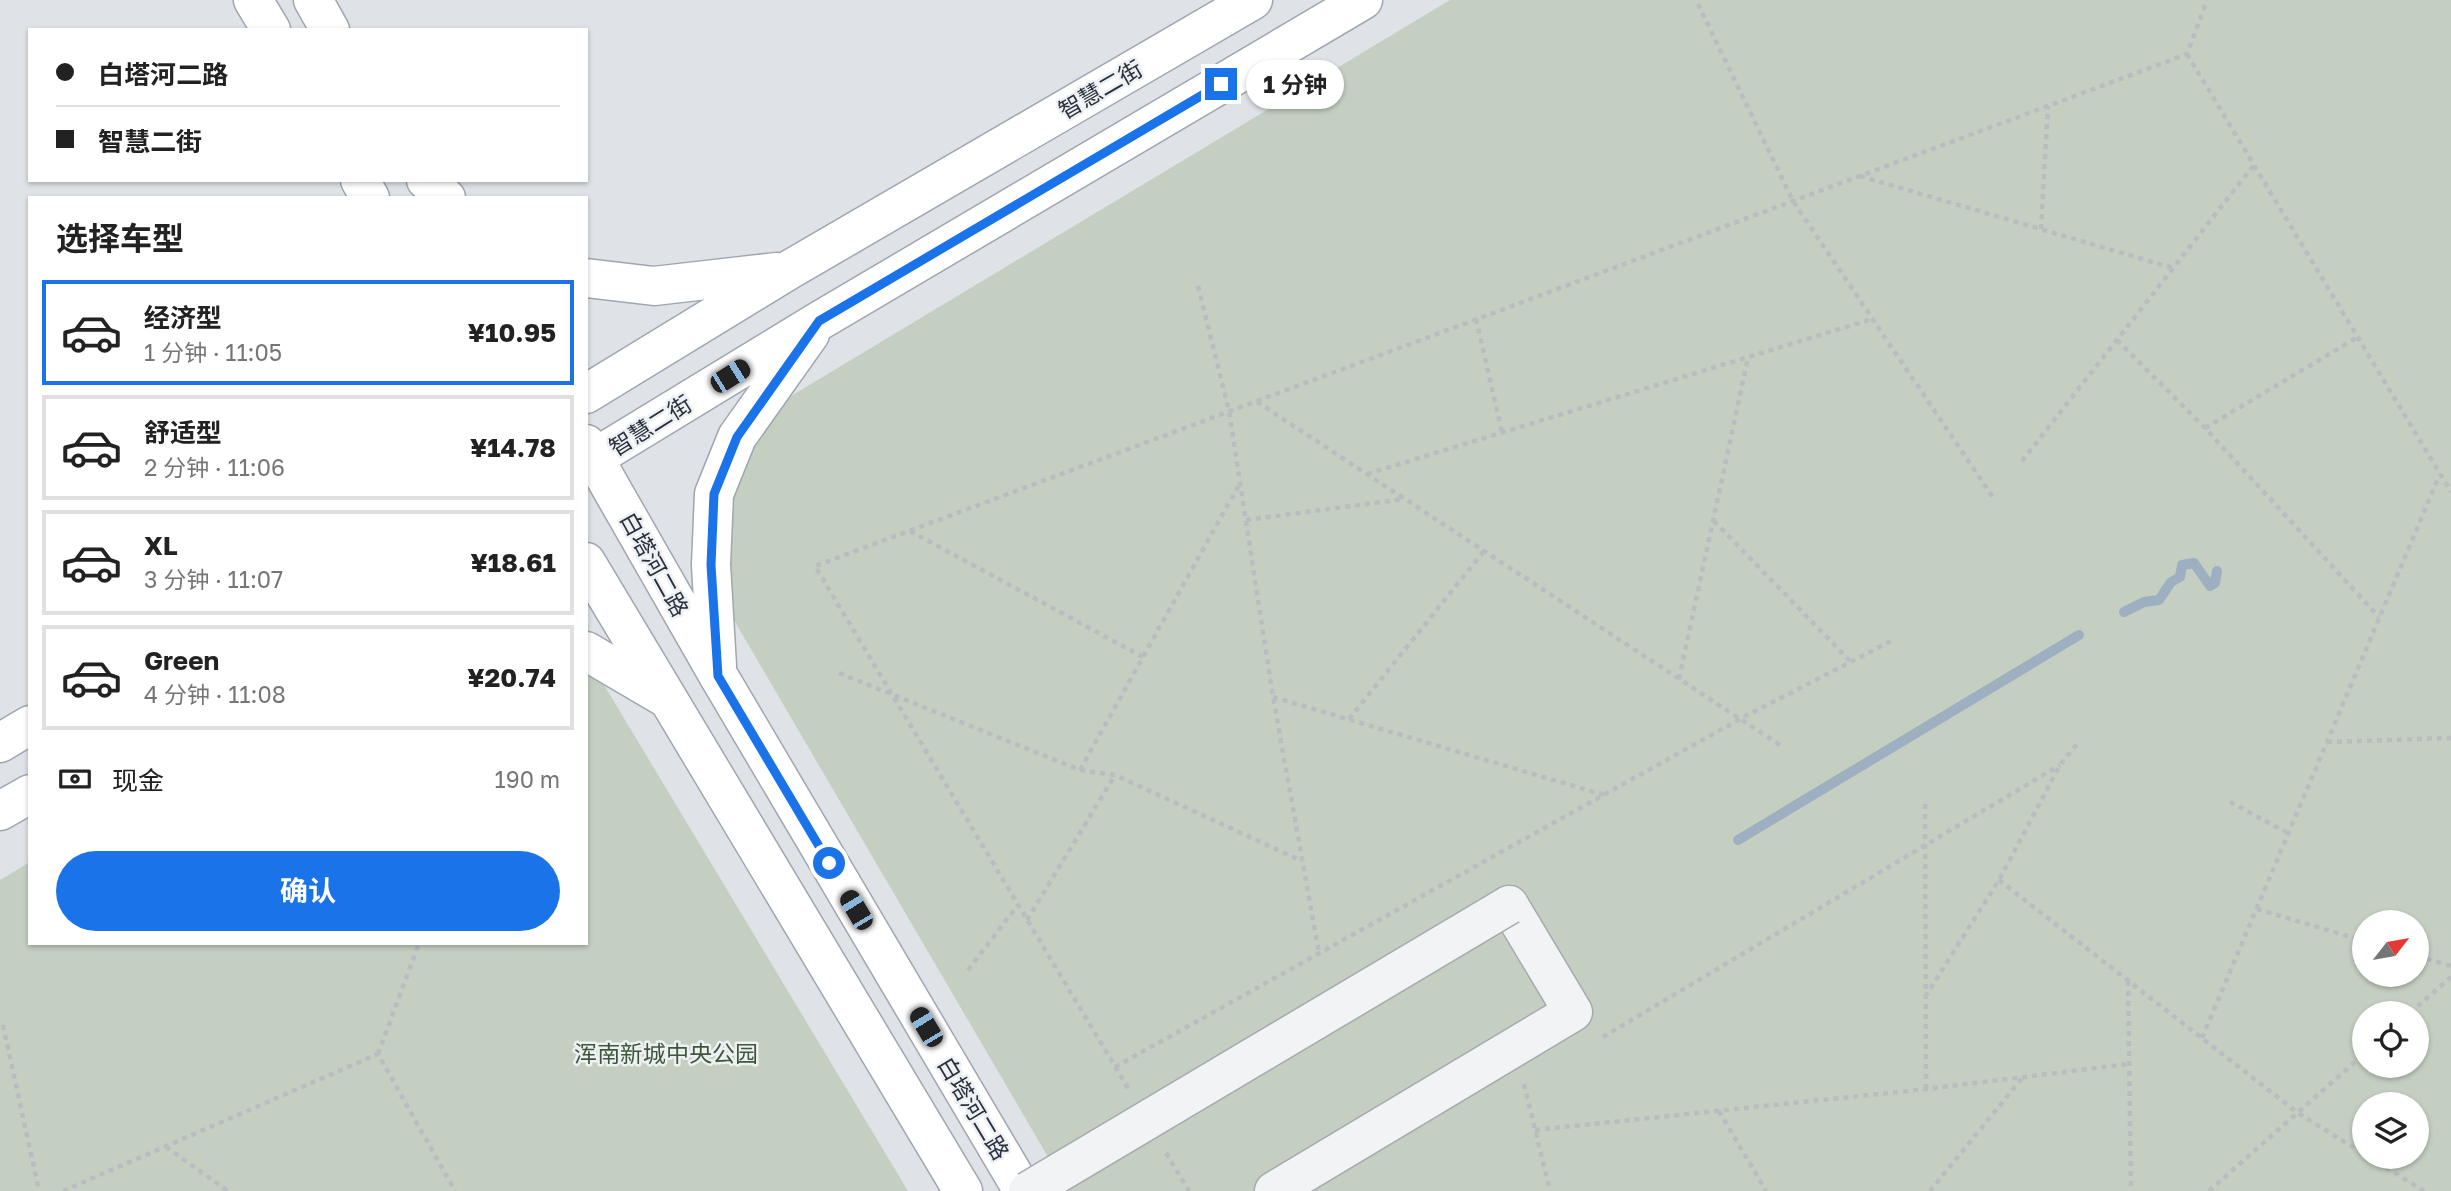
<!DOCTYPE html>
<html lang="zh">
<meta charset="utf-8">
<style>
body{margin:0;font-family:"Golos Text","Noto Sans SC",sans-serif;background:#f6f6f6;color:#222;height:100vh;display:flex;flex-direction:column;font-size:26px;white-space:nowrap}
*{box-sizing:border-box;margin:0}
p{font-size:23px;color:#767676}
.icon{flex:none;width:38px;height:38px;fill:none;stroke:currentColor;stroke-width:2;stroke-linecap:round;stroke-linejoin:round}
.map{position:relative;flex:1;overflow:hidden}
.side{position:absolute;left:28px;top:196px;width:560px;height:749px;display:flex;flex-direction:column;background:#fff;border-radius:0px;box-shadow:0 2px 5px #0004}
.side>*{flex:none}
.hud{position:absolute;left:28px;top:28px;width:560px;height:154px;border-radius:0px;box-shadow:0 2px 5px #0004;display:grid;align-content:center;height:154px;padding:0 28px;background:#fff}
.needle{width:46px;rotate:59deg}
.controls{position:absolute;left:2352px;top:910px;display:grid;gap:14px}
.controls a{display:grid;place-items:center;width:77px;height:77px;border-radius:50%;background:#fff;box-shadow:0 2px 5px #0004;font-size:35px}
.end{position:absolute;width:32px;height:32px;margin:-16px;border:9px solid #1a73e8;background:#fff;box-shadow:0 0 0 4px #fff}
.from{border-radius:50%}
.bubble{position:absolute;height:49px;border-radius:24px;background:#fff;box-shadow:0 2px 5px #0004;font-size:23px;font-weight:700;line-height:49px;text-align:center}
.car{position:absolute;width:21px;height:42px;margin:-21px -10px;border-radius:9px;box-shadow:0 0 5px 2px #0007;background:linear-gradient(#222 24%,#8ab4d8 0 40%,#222 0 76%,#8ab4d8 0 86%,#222 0)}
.hud b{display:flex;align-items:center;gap:24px;height:66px;font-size:26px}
.hud b+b{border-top:2px solid #e0e0e0}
.hud i{width:18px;height:18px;background:#222}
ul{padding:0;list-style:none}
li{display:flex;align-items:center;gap:21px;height:105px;margin:0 14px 10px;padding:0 14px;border:4px solid #e0e0e0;border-radius:0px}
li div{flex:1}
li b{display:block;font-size:26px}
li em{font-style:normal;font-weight:700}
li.current{border-color:#1a73e8}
li>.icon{width:63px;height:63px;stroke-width:1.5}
h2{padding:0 28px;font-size:32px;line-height:84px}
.pay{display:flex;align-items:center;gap:18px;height:77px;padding:0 28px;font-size:26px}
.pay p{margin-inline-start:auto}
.primary-button{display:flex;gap:14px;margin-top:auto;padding:14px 28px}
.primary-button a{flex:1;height:80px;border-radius:42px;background:#1a73e8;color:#fff;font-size:28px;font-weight:700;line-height:80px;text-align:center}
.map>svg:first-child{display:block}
.green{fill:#c4cfc1;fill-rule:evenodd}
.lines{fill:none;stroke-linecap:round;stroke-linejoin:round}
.stream{stroke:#9eafc2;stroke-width:10}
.minor-casing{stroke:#a5a9b0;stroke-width:41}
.major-casing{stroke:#a0a6b1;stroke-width:41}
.path{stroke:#b9bcc1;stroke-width:4.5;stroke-dasharray:5 5;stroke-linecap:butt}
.minor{stroke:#f1f3f5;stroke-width:38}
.major{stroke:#fff;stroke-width:38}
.minor-bridge-casing{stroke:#a5a9b0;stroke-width:41;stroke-linecap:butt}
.minor-bridge{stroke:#f1f3f5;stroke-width:38}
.route{stroke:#1a73e8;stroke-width:9}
.labels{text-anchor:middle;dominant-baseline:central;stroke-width:5;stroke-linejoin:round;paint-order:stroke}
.street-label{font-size:23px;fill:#2a303c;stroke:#eef1f4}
.park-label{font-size:23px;fill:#3e5639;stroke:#eef1f4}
</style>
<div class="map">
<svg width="2451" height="1191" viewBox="0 0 2451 1191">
<rect width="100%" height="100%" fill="#dfe2e6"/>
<path class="green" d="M1450,0h1001v1191h-1383l-364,-622 32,-140zM2364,922h53v53h-53zM2364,1013h53v53h-53zM2364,1104h53v53h-53z
M586,655l322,536h-908v-311l30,-18v81h556z"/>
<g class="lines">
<path class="stream" d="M2124,612l20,-10 15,-2 12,-18 9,-5 2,-12 12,-2 16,23 5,-3 2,-12
M1738,840l341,-205"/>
<g class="minor-casing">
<path id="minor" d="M1274,1191l299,-179 -64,-107"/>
</g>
<g class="major-casing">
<path id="major" d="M253,0l18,30
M313,0l17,30
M360,180l10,18
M426,180l20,18
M586,278l68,8 123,-14
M586,394l203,-124 464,-270
M586,444l132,231 305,516
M586,463l233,-142 544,-321
M586,562l377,629
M586,651l80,47
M717,666l-6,-101 3,-71 23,-57 73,-103
M0,743l30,-18
M0,811l30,-17"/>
</g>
<path class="path" d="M1698,4l95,197 201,298
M2187,54l264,438
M1860,176l313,92
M2041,229l7,-123
M1198,286l31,125 44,286 46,256
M1476,319l26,113
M2117,340l88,88 174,189
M1257,402l523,343
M2205,428l153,-91
M2022,461l232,-296
M1367,474l505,-155
M1246,520l158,-21
M1714,521l137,141
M910,531l233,126
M839,673l241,97 35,5 187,86
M1679,679l69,-321
M1273,697l331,98
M1349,719l135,-168
M2327,742l124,-4
M1080,770l160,-287
M2230,802l58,31
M1925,804l1,285
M1999,880l299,233 66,41
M2257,909l107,32
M1027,920l88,-145
M2417,956l34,10
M968,970l50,-65
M2128,981l3,210
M1925,997l74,-117 61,-115 18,-22
M2410,1013l41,-36
M3,1025l36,166
M1603,1037l457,-272
M2202,1038l238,-564
M378,1054l41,-111
M1115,1067l625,-348 153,-79
M1524,1084l26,107
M1128,1088l-313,-522 1372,-512 20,-54
M1719,1111l47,80
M1535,1130l391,-41 203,-25
M166,1147l62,44
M1166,1153l23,38
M2369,1157l55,34
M63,1191l315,-137 77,137
M1930,1191l93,-114
M2209,1191l155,-137"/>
<use href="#minor" class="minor"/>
<use href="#major" class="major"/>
<g class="minor-bridge-casing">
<path id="minor-bridge" d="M1028,1191l481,-286"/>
</g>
<use href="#minor-bridge" class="minor-bridge"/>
</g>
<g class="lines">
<path class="route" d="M829,863l-111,-187 -7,-111 3,-71 23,-57 82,-116 402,-237"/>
</g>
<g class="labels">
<g class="street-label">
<text transform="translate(1100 89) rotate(-30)">智慧二街</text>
<text transform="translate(650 425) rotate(-32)">智慧二街</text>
<text transform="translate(655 564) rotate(61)">白塔河二路</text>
<text transform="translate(974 1108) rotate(59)">白塔河二路</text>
</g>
<g class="park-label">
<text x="666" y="1053">浑南新城中央公园</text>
</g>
</g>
</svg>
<div class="controls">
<a><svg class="needle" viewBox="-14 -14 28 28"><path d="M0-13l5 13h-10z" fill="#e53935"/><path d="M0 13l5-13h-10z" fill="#767676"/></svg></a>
<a><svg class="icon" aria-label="locate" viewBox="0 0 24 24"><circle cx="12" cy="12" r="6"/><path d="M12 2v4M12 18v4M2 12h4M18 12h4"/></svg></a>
<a><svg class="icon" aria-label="layers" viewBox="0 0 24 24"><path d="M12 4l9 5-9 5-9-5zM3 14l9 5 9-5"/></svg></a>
</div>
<i class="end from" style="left:829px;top:863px"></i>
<i class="end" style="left:1221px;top:84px"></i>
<div class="bubble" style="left:1246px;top:60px;width:98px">1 分钟</div>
<i class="car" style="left:730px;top:376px;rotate:58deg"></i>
<i class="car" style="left:856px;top:910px;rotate:329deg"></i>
<i class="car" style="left:926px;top:1027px;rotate:329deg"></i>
<div class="hud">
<b><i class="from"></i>白塔河二路</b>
<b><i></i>智慧二街</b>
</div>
<section class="side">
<h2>选择车型</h2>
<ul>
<li class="current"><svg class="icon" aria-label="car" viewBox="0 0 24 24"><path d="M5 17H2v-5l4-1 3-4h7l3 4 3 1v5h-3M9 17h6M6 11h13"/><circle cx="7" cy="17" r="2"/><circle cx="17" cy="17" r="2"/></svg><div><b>经济型</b><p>1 分钟 · 11:05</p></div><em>¥10.95</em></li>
<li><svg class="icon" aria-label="car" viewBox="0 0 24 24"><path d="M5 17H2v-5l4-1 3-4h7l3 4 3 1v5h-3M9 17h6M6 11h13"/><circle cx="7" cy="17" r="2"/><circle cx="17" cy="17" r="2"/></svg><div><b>舒适型</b><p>2 分钟 · 11:06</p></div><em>¥14.78</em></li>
<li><svg class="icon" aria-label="car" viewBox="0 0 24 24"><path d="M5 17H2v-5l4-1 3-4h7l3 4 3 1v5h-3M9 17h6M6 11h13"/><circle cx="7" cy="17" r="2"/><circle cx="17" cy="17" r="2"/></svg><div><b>XL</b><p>3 分钟 · 11:07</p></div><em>¥18.61</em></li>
<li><svg class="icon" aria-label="car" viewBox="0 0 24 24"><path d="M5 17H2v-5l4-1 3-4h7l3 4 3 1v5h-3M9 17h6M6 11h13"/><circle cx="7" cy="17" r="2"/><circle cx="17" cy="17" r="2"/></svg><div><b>Green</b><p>4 分钟 · 11:08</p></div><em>¥20.74</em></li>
</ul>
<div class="pay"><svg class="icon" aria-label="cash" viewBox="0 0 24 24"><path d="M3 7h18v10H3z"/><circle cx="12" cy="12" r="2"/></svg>现金<p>190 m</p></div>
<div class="primary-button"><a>确认</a></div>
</section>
</div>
